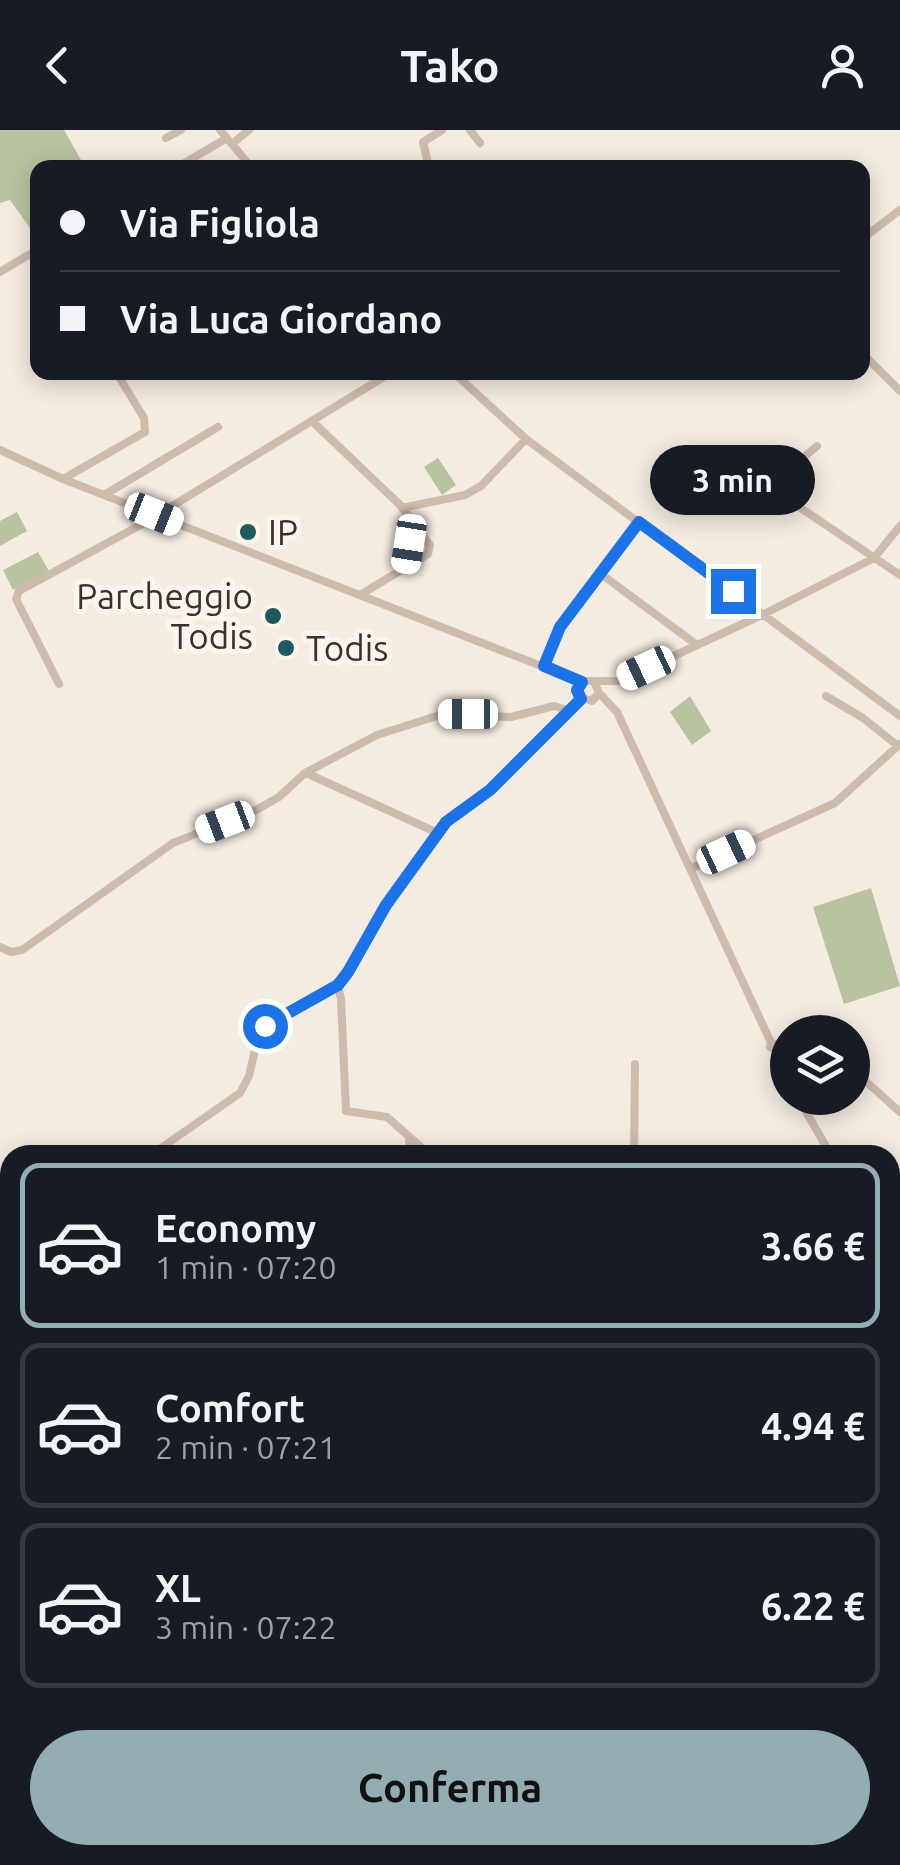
<!DOCTYPE html>
<html lang="it">
<meta charset="utf-8">
<style>
body{margin:0;font-family:Ubuntu,sans-serif;background:#242831;color:#f1f3f6;height:100vh;display:flex;flex-direction:column;font-size:38px;white-space:nowrap}
*{box-sizing:border-box;margin:0}
p{font-size:32px;color:#9ea1a6}
.icon{flex:none;width:55px;height:55px;fill:none;stroke:currentColor;stroke-width:2;stroke-linecap:round;stroke-linejoin:round}
.map{position:relative;flex:1;overflow:hidden}
.panel{position:absolute;left:0px;top:1015px;width:900px;height:720px;display:flex;flex-direction:column;background:#171b24;border-radius:30px 30px 0 0;box-shadow:0 5px 25px #0003}
.panel>*{flex:none}
.guide{position:absolute;left:30px;top:30px;width:840px;height:220px;border-radius:20px;box-shadow:0 5px 25px #0003;display:grid;align-content:center;height:220px;padding:0 30px;background:#171b24}
.tools{position:absolute;left:770px;top:885px;display:grid;gap:20px}
.tools a{display:grid;place-items:center;width:100px;height:100px;border-radius:50%;background:#171b24;box-shadow:0 5px 25px #0003;font-size:50px}
.end{position:absolute;width:45px;height:45px;margin:-22px;border:12px solid #1a73e8;background:#fff;box-shadow:0 0 0 5px #fff}
.from{border-radius:50%}
.bubble{position:absolute;height:70px;border-radius:35px;background:#171b24;box-shadow:0 5px 25px #0003;font-size:32px;font-weight:700;line-height:70px;text-align:center}
.car{position:absolute;width:30px;height:60px;margin:-30px -15px;border-radius:12px;box-shadow:0 0 8px 2px #0007;background:linear-gradient(#fff 24%,#345 0 40%,#fff 0 76%,#345 0 86%,#fff 0)}
.guide b{display:flex;align-items:center;gap:35px;height:95px;font-size:38px}
.guide b+b{border-top:2px solid #363941}
.guide i{width:25px;height:25px;background:#f1f3f6}
ul{padding:18px 0 0;list-style:none}
li{display:flex;align-items:center;gap:30px;height:165px;margin:0 20px 15px;padding:0 10px;border:5px solid #363941;border-radius:20px}
li div{flex:1}
li b{display:block;font-size:38px}
li em{font-style:normal;font-weight:700}
li.on{border-color:#92aeb2}
li>.icon{width:90px;height:90px;stroke-width:1.5}
.action{display:flex;gap:20px;margin-top:auto;padding:20px 30px}
.action a{flex:1;height:115px;border-radius:60px;background:#92aeb2;color:#111;font-size:40px;font-weight:700;line-height:115px;text-align:center}
header{display:flex;justify-content:space-between;align-items:center;height:130px;padding:0 30px;background:#171b24;font-size:45px;font-weight:700}
.map>svg:first-child{display:block}
.green{fill:#b8c4a0}
.lines{fill:none;stroke-linecap:round;stroke-linejoin:round}
.stream{stroke:#7fb0b2;stroke-width:2.5}
.minor{stroke:#cdbbac;stroke-width:8}
.major{stroke:#7d675c;stroke-width:10}
.route{stroke:#1a73e8;stroke-width:12}
.poi-dot{fill:#1f5a5e;stroke:#fbf5ee;stroke-width:4}
.labels{text-anchor:middle;dominant-baseline:central;stroke-width:10;stroke-linejoin:round;paint-order:stroke}
.poi-label{font-size:35px;fill:#3b302b;stroke:#fbf5ee;text-anchor:start}
</style>
<header><svg class="icon" aria-label="back" viewBox="0 0 24 24"><path d="M15 5l-7 7 7 7"/></svg>Tako<svg class="icon" aria-label="person" viewBox="0 0 24 24"><circle cx="12" cy="8" r="4"/><path d="M4 21q1-7 8-7t8 7"/></svg></header>
<div class="map">
<svg width="900" height="1735" viewBox="0 0 900 1735">
<rect width="100%" height="100%" fill="#f4ebe1"/>
<path class="green" d="M0,0h64l17,30 -14,7 -29,1v66l-3,1 -25,-35 -10,3z
M438,328l18,27 -14,10 -18,-28z
M17,382l10,19 -27,15v-25z
M38,422l11,19 -36,19 -10,-20z
M690,566l21,35 -19,14 -22,-33z
M871,758l29,98 -56,18 -31,-97z
M0,1074c10,32 14,59 0,90z"/>
<g class="lines">
<path class="stream" d="M890,1701h10
M600,1735l23,-10"/>
<path class="minor" d="M220,0l32,38
M470,0l10,13
M166,8l15,-8
M232,14l17,-14
M176,38l51,-30
M429,38l-6,-26 19,-12
M862,109l38,-29
M0,142l30,-18 8,1
M862,223l38,38
M453,242l73,67 374,277
M313,292l87,83 30,40 -2,9 -68,41
M817,316l-21,18 -19,28 123,83
M0,320l63,29 519,203
M63,349l82,-47 -1,-14 -28,-46
M104,365l114,-68
M402,378l63,-13 16,-9 45,-47
M406,436l3,-46
M601,444l96,71
M544,536l16,-39 79,-105
M594,552l5,11 18,19 171,367
M59,554l-43,-85 3,-8 127,-69 246,-150
M599,563l-7,8 -13,-4 -1,-10 7,-6h35l144,-67 110,-56 26,-32
M826,566l37,22 35,28
M306,643l132,60
M690,739l145,-66 65,-59
M0,817l11,5 11,-2 151,-107 85,-34 21,-12 26,-24 72,-38 66,-21 68,3 43,-11 16,5
M338,855l3,14 5,112 41,6 43,38
M770,917l18,-8
M852,939l48,43
M798,968l33,57
M409,1008l1,17
M151,1025l89,-62 9,-17 10,-43 12,-11 67,-37 11,-13 37,-67 60,-82 44,-33 91,-91
M634,1025l1,-91
M890,1126l10,17
M0,1172l7,6 -2,10
M6,1188l-5,31 9,61
M0,1373l10,-19
M890,1384l10,-4
M0,1455l10,-6
M0,1500l10,-2
M898,1735l2,-2"/>
<path class="major" d="M890,1680l10,-9
M808,1735l24,-10"/>
</g>
<g class="lines">
<path class="route" d="M265,896l73,-41 10,-13 38,-67 60,-83 44,-32 91,-91 -4,-9 5,-8 -38,-16 16,-39 79,-105 94,69"/>
</g>
<g class="poi-dot">
<circle cx="248" cy="402" r="10"/>
<circle cx="273" cy="486" r="10"/>
<circle cx="286" cy="518" r="10"/>
</g>
<g class="labels">
<g class="poi-label">
<text x="268" y="402">IP</text>
<text x="253" y="466" text-anchor="end">Parcheggio<tspan x="253" dy="40">Todis</tspan></text>
<text x="306" y="518">Todis</text>
</g>
</g>
</svg>
<div class="tools">
<a><svg class="icon" aria-label="layers" viewBox="0 0 24 24"><path d="M12 4l9 5-9 5-9-5zM3 14l9 5 9-5"/></svg></a>
</div>
<i class="end from" style="left:265px;top:896px"></i>
<i class="end" style="left:733px;top:461px"></i>
<div class="bubble" style="left:650px;top:315px;width:165px">3 min</div>
<i class="car" style="left:154px;top:384px;rotate:112deg"></i>
<i class="car" style="left:409px;top:414px;rotate:189deg"></i>
<i class="car" style="left:646px;top:538px;rotate:245deg"></i>
<i class="car" style="left:468px;top:584px;rotate:270deg"></i>
<i class="car" style="left:225px;top:692px;rotate:249deg"></i>
<i class="car" style="left:726px;top:722px;rotate:65deg"></i>
<div class="guide">
<b><i class="from"></i>Via Figliola</b>
<b><i></i>Via Luca Giordano</b>
</div>
<section class="panel">
<ul>
<li class="on"><svg class="icon" aria-label="car" viewBox="0 0 24 24"><path d="M5 17H2v-5l4-1 3-4h7l3 4 3 1v5h-3M9 17h6M6 11h13"/><circle cx="7" cy="17" r="2"/><circle cx="17" cy="17" r="2"/></svg><div><b>Economy</b><p>1 min · 07:20</p></div><em>3.66 €</em></li>
<li><svg class="icon" aria-label="car" viewBox="0 0 24 24"><path d="M5 17H2v-5l4-1 3-4h7l3 4 3 1v5h-3M9 17h6M6 11h13"/><circle cx="7" cy="17" r="2"/><circle cx="17" cy="17" r="2"/></svg><div><b>Comfort</b><p>2 min · 07:21</p></div><em>4.94 €</em></li>
<li><svg class="icon" aria-label="car" viewBox="0 0 24 24"><path d="M5 17H2v-5l4-1 3-4h7l3 4 3 1v5h-3M9 17h6M6 11h13"/><circle cx="7" cy="17" r="2"/><circle cx="17" cy="17" r="2"/></svg><div><b>XL</b><p>3 min · 07:22</p></div><em>6.22 €</em></li>
</ul>
<div class="action"><a>Conferma</a></div>
</section>
</div>
